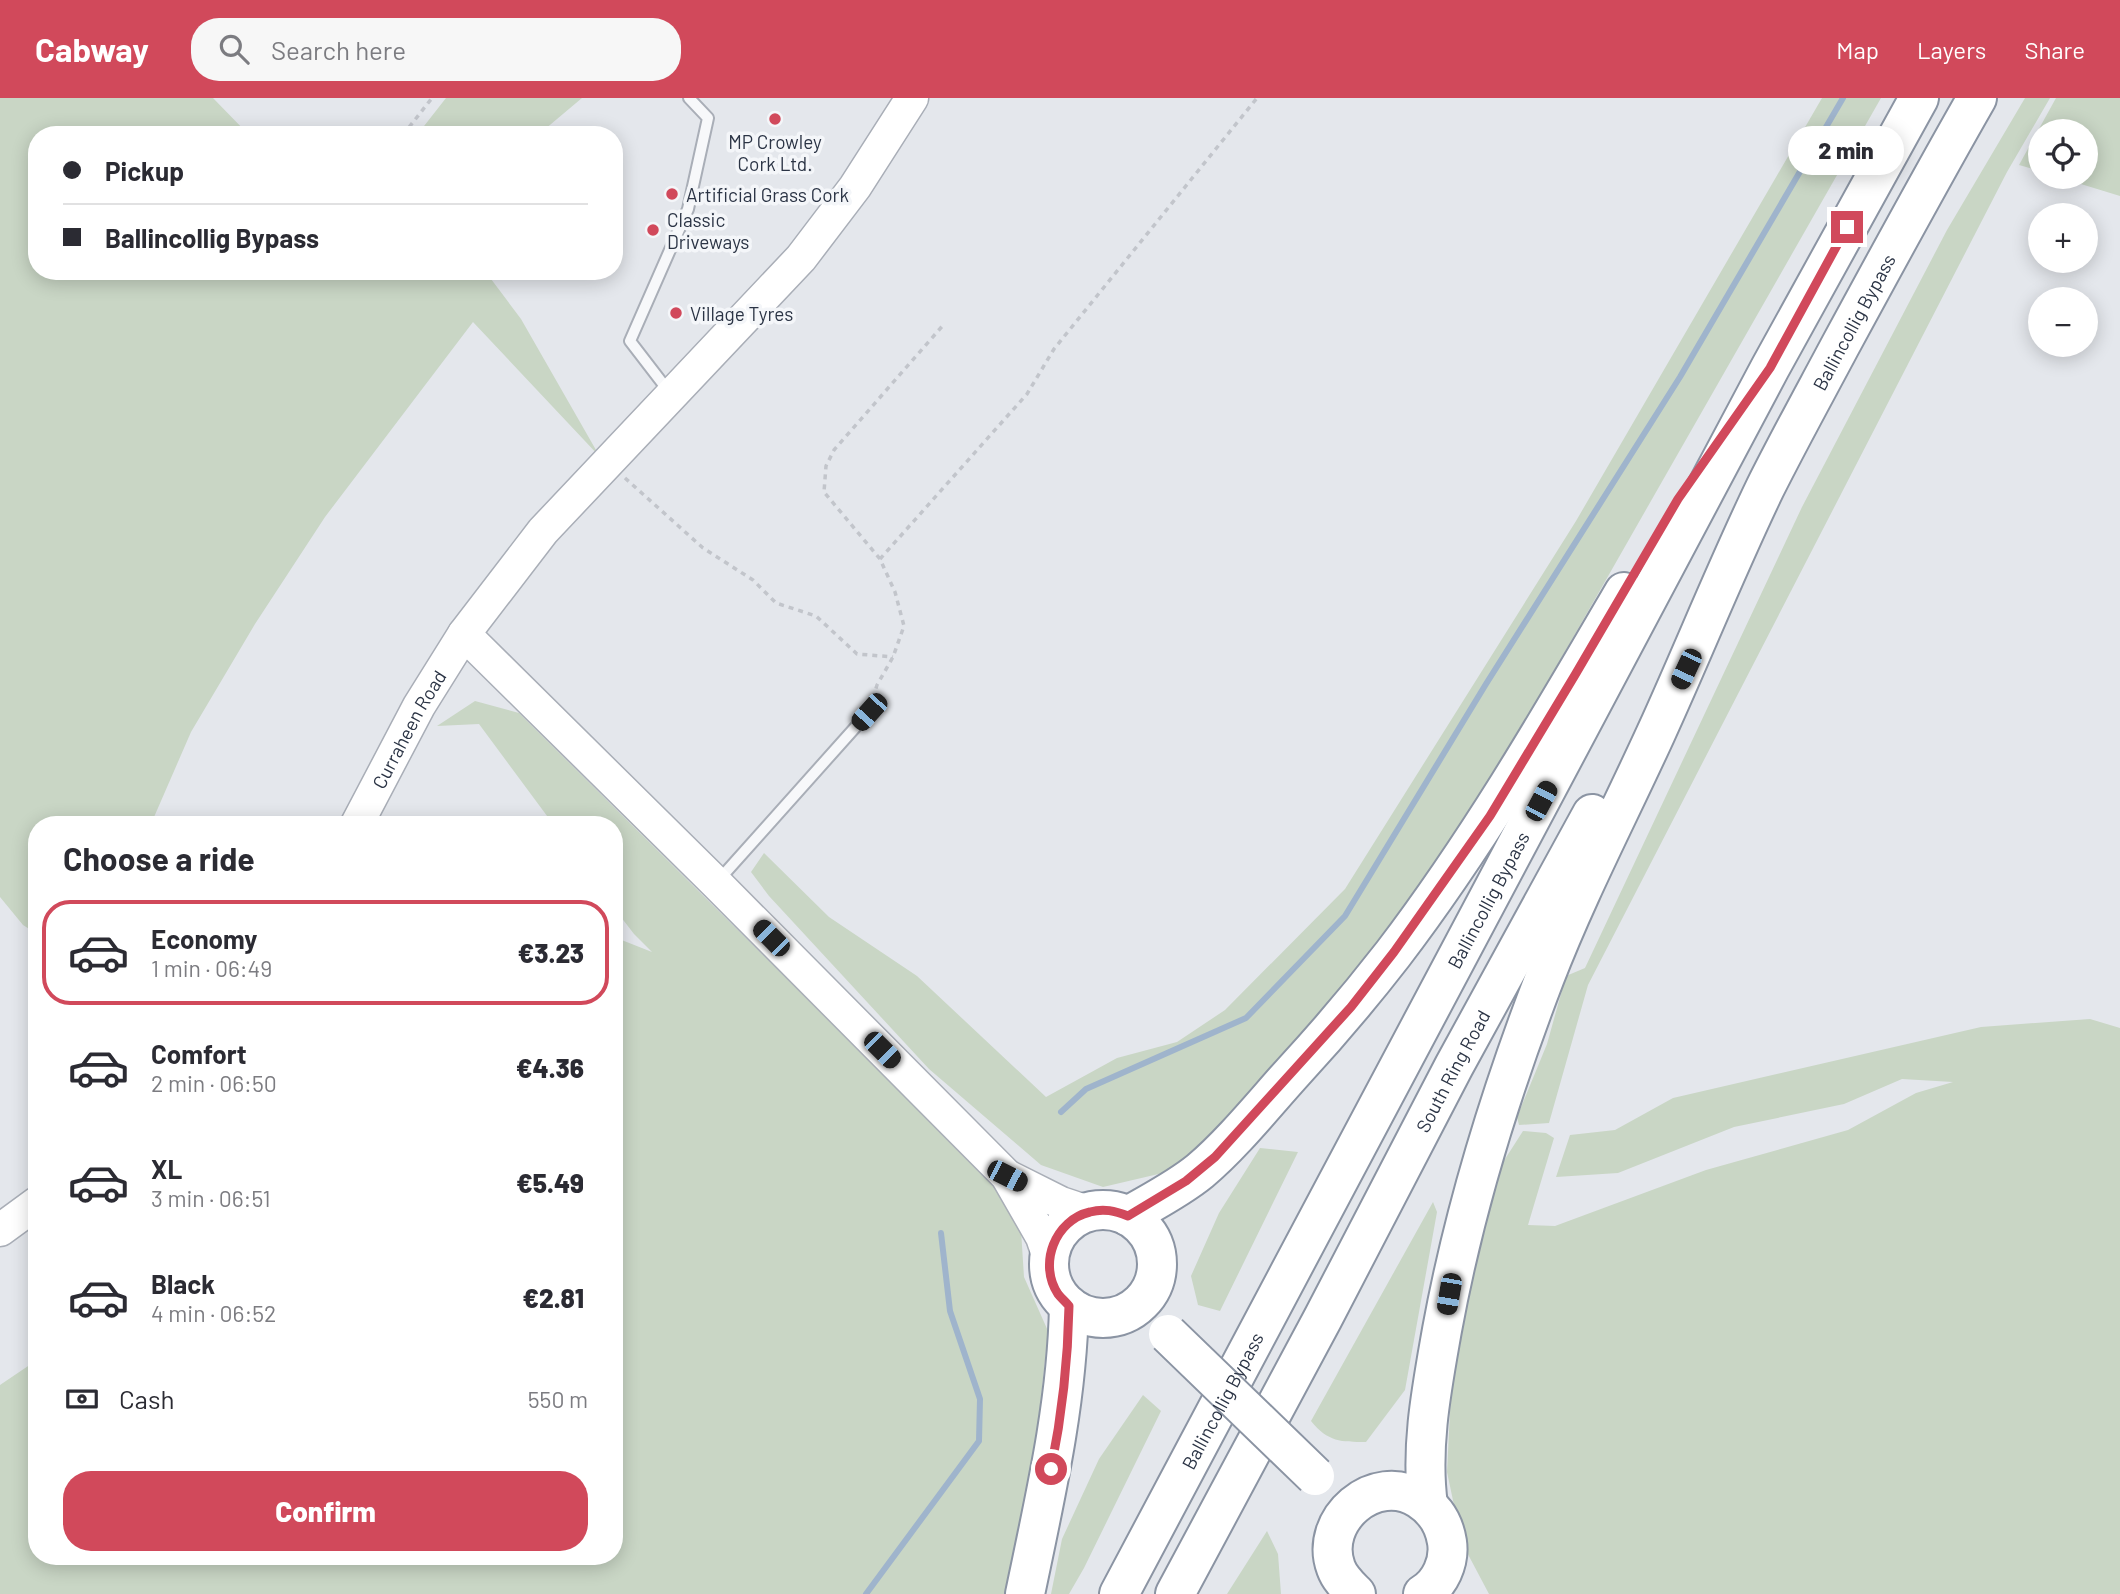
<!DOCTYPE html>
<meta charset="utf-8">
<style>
body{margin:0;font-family:Barlow,sans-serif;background:#f7f7f7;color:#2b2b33;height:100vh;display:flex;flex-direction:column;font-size:26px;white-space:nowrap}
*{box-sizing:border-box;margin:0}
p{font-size:23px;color:#7c7c81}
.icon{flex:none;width:38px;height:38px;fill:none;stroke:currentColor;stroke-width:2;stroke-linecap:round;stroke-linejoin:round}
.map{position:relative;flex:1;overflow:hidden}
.sheet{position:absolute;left:28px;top:718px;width:595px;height:749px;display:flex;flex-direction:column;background:#fff;border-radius:28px;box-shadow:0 4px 18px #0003}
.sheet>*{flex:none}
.hud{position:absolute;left:28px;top:28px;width:595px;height:154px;border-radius:28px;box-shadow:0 4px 18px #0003;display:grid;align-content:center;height:154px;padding:0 35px;background:#fff}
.fabs{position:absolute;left:2028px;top:21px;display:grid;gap:14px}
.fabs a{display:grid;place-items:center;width:70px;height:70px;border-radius:50%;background:#fff;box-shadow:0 4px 18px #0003;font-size:35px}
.end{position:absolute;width:32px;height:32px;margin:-16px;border:9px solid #d1495b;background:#fff;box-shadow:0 0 0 4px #fff}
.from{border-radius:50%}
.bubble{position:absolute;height:49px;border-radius:24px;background:#fff;box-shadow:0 4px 18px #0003;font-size:23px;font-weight:800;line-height:49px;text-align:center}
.car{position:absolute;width:21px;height:42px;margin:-21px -10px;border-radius:9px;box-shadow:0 0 5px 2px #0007;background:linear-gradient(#222 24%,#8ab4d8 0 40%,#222 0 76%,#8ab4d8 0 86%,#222 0)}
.hud b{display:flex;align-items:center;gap:24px;height:66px;font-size:26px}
.hud b+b{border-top:2px solid #e1e1e2}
.hud i{width:18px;height:18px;background:#2b2b33}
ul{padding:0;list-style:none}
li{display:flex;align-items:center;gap:21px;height:105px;margin:0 14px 10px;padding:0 21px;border:4px solid transparent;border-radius:28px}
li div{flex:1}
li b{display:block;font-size:26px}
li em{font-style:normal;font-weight:800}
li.selected{border-color:#d1495b}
li>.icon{width:63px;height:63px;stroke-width:1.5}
h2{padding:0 35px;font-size:32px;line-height:84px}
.pay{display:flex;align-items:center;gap:18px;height:77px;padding:0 35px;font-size:26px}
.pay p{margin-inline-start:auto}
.primary-button{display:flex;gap:14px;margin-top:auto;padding:14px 35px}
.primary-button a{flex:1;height:80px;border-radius:28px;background:#d1495b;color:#fff;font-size:28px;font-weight:800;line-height:80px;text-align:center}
header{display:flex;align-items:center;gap:42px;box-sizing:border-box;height:98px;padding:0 35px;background:#d1495b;color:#fff}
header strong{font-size:33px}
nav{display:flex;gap:38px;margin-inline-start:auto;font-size:24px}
.search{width:490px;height:63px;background:#f7f7f7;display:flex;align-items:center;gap:18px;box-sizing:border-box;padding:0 24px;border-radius:28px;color:#7c7c81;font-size:26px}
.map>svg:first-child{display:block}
.green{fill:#c9d6c5}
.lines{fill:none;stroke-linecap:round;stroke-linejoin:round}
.stream{stroke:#9fb4cc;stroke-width:6}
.lane-casing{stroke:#a9aeb7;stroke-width:14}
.secondary-casing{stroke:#a9aeb7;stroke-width:35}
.highway-casing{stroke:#8b94a3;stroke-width:42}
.path{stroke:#c2c5cb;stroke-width:3.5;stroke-dasharray:5 5;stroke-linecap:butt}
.lane{stroke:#f7f8fa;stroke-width:10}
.secondary{stroke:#fff;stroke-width:32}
.highway{stroke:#fff;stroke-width:38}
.highway-bridge-casing{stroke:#8b94a3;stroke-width:42;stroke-linecap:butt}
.highway-bridge{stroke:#fff;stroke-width:38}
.route{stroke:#d1495b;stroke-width:9}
.poi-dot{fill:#d1495b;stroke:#f4f6f9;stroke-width:2.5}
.labels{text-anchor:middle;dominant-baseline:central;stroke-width:7;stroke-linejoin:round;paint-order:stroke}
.poi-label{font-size:19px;fill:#2b3445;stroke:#f4f6f9;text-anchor:start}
.street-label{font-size:19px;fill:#2b3445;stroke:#f4f6f9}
</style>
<header>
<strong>Cabway</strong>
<div class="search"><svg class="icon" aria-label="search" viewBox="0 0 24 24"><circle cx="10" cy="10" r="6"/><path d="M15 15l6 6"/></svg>Search here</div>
<nav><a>Map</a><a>Layers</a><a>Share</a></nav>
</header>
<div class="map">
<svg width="2120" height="1496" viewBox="0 0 2120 1496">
<rect width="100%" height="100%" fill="#e4e7ec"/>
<path class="green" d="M0,0h213l36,37h-212v136h448l36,48 79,138 -127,-135 -148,195 -70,107 -64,108 -40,92h-114v110l-14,-9 -23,-28z
M446,0h136l-44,37h-121z
M1822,0h59l-395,692 -124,181 -154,170 -41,31 -64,15 -62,-22 -112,-96 -160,-173 -18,-24 13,-19 65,64 88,59 129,121 71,-39 60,-16 48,-32 120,-121 231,-368z
M2025,0h25l-43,74 -419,813 -39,138 -30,2 -2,-8 30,-73 19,-68 19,-8 217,-461 145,-277z
M2056,0h64v98l-62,-19h28v-46h-46v40l-21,-6z
M475,603l44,12 488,484 14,33 3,47 24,54 -19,181 -22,82h-1007v-209l37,-25v196h577v-619l38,15 -18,-18 -20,-26v-84h-61l-74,-100 -42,2z
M2090,921l30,9v566h-631l-27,-51 -15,-71 4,-81 22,-130 25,-91 25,-39 23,2 8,5 -26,87 27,1 151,-56 142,-40 68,-37 37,-11 -51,-3 -58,25 -110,23 -116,46 -62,4 14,-42 45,-5 58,-32 308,-71z
M1260,1050l38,4 -78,159 -22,-6 -7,-29 28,-63z
M1433,1104l4,10 -32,178 -39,52c-25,0 -38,0 -55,-21z
M1143,1297l18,16 -77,157 -15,26h-18l11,-55 37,-80z
M1267,1433l11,23 3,40h-54z"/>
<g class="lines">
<path class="stream" d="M1061,1014l25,-23 160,-71 99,-102 141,-232 194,-307 163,-279
M866,1496l113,-153 1,-42 -30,-88 -9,-78"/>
<g class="lane-casing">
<path id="lane" d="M670,295l-40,-52 58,-132 20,-91 -19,-20
M717,784l152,-170"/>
</g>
<g class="secondary-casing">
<g id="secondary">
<path d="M464,536l252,249 291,293 35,61 7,21"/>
<path id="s1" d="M357,726l62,-118 45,-72 79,-103 258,-273 54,-71 57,-89"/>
<path d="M1007,1078l54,27 27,9"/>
<path d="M0,1132l37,-27"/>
</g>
</g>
<g class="highway-casing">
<g id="highway">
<circle cx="1103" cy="1166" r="54"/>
<path d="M1128,1118c24,-14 50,-27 72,-45 33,-28 65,-68 94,-100 35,-38 68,-77 99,-117 87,-114 159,-239 231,-362"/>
<path id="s2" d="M1428,1407c-8,-58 4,-118 14,-175 22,-120 59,-239 103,-353 32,-83 74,-163 111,-244 37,-81 70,-164 109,-245 24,-48 50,-95 75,-142 45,-83 90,-166 137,-248"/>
<path d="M1025,1496c20,-96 42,-190 44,-288"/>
<path id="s3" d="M1119,1496l651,-1226 149,-270"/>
<path id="s4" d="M1175,1496l148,-276 131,-252 138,-252"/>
<path d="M1356,1496c-8,-8 -16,-15 -20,-26 -18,-48 39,-97 83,-69 16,10 25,24 28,43 3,20 -7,42 -24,52"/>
</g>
</g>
<path class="path" d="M403,37l29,-37
M625,380l78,70 50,32 23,23 40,13 41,38 36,3
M880,461l-56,-67 2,-26 8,-16 111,-127
M873,600l4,-13 16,-28 11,-31 -9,-34 -15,-33 147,-165 27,-45 203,-251"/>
<use href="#lane" class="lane"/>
<use href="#secondary" class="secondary"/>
<use href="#highway" class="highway"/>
<g class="highway-bridge-casing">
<path id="highway-bridge" d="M1168,1236l147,142"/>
</g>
<use href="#highway-bridge" class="highway-bridge"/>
</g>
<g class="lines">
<path class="route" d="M1051,1371c11,-54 17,-108 18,-163 -3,-4 -8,-8 -11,-12 -20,-30 -3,-74 32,-82 14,-4 25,-1 38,4l58,-35 29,-24 136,-150 43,-55 96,-136 85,-141 103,-176 92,-131 77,-141"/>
</g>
<g class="poi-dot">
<circle cx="775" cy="21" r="7"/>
<circle cx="672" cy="96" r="7"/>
<circle cx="653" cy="132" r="7"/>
<circle cx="676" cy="215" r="7"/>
</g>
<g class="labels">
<g class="poi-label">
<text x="775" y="43" text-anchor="middle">MP Crowley<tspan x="775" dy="22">Cork Ltd.</tspan></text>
<text x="686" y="96">Artificial Grass Cork</text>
<text x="667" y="121">Classic<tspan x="667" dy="22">Driveways</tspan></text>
<text x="690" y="215">Village Tyres</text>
</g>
<g class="street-label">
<text stroke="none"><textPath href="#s2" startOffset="1269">Ballincollig Bypass</textPath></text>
<text stroke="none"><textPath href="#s1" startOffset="108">Curraheen Road</textPath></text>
<text stroke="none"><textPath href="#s3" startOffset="786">Ballincollig Bypass</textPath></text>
<text stroke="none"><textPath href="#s4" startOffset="592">South Ring Road</textPath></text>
<text stroke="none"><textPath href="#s3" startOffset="219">Ballincollig Bypass</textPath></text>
</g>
</g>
</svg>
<div class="fabs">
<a><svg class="icon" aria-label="locate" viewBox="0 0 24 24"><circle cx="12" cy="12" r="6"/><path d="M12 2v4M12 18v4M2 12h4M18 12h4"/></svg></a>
<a>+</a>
<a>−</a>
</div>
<i class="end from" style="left:1051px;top:1371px"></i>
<i class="end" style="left:1847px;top:129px"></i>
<div class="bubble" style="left:1788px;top:28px;width:116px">2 min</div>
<i class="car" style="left:1686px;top:571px;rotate:205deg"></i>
<i class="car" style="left:869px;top:614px;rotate:222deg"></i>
<i class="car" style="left:1541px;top:703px;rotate:28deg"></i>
<i class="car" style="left:771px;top:840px;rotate:315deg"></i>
<i class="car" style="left:882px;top:952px;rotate:135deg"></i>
<i class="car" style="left:1007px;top:1078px;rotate:117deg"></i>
<i class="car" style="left:1449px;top:1196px;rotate:190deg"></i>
<div class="hud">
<b><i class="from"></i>Pickup</b>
<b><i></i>Ballincollig Bypass</b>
</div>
<section class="sheet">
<h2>Choose a ride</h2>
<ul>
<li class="selected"><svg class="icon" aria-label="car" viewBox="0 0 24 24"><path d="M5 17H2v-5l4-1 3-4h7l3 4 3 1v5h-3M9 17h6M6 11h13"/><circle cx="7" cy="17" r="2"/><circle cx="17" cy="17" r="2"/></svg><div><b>Economy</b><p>1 min · 06:49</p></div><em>€3.23</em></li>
<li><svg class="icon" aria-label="car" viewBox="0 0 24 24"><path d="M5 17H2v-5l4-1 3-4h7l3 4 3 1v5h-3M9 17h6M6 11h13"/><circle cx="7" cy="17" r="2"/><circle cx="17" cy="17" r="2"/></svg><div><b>Comfort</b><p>2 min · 06:50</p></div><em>€4.36</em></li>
<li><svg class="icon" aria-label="car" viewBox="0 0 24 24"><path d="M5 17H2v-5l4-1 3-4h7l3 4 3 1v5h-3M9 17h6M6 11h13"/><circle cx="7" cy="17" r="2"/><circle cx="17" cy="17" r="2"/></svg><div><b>XL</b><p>3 min · 06:51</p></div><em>€5.49</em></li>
<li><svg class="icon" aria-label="car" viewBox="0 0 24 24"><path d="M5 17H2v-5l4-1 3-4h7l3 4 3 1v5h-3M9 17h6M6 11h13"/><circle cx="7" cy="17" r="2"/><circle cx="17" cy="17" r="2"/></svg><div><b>Black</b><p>4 min · 06:52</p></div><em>€2.81</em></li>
</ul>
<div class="pay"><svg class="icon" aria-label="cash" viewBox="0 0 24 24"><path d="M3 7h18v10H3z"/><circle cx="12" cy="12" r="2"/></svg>Cash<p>550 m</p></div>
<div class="primary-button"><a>Confirm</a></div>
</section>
</div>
